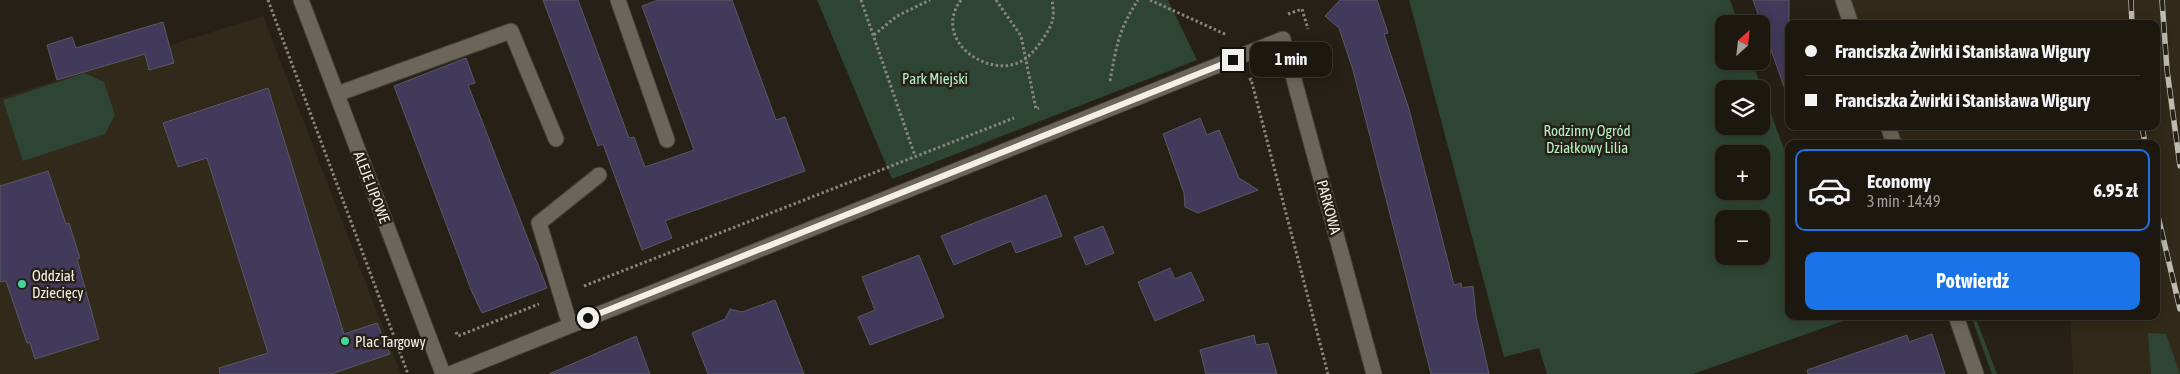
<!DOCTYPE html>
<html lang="pl">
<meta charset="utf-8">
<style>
body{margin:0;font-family:"Asap Condensed",sans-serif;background:#29251e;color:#f1f3f6;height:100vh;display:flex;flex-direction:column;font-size:19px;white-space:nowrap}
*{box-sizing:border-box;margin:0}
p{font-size:16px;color:#a0a09f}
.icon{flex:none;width:28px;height:28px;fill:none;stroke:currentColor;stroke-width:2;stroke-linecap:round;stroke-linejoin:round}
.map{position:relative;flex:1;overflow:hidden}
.details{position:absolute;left:1785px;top:140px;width:375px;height:180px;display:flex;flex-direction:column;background:#1c1810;border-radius:10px;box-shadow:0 2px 12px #0003,0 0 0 1px #3a3730}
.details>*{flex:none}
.hud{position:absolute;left:1785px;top:20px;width:375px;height:110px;border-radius:10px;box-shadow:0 2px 12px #0003,0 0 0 1px #3a3730;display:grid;align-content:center;height:110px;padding:0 20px;background:#1c1810}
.needle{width:32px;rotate:27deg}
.buttons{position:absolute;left:1715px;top:15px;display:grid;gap:10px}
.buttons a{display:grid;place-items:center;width:55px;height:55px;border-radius:10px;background:#1c1810;box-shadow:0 2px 12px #0003,0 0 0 1px #3a3730;font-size:25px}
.end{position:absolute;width:22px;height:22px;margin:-11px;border:6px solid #f3f0e9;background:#111;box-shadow:0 0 0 2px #111}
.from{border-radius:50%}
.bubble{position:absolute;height:35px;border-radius:10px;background:#1c1810;box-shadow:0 2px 12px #0003,0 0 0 1px #3a3730;font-size:16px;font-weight:700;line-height:35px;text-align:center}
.hud b{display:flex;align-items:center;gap:18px;height:48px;font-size:19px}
.hud b+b{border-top:1px solid #3a3730}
.hud i{width:12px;height:12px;background:#f1f3f6}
ul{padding:9px 0 0;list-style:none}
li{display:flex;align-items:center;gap:15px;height:82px;margin:0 10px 8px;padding:0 10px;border:2px solid transparent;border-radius:10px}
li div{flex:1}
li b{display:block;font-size:19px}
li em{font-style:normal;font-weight:700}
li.active{border-color:#1a73e8}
li>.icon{width:45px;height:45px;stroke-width:1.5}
.primary-button{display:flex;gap:10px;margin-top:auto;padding:10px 20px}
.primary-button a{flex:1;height:58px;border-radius:10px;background:#1a73e8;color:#fff;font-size:20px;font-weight:700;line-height:58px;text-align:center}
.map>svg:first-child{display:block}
.built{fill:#312919}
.green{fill:#2e4535;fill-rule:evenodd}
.building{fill:#413a5b;stroke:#5a5864}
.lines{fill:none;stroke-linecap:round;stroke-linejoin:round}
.lane-casing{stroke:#413d36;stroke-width:17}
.street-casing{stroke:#413d36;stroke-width:17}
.path{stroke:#89857c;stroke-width:3;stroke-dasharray:2.5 2.5;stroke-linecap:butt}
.lane{stroke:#6c665a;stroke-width:15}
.street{stroke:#6c665a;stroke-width:15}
.rail-casing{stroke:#bdbab2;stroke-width:5.5}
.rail{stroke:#262016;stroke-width:4;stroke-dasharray:11;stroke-linecap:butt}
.route{stroke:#f3f0e9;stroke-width:6}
.poi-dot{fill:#45d49f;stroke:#262016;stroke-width:2}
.labels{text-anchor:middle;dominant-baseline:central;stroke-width:5;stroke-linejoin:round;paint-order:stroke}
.park-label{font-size:15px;fill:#b3f1c5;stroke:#262016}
.street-label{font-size:15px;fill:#f3f0e9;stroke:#262016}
.poi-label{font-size:15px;fill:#f3f0e9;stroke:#262016;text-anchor:start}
</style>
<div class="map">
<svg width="2180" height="374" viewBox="0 0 2180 374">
<rect width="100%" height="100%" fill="#262016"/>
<path class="built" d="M1851,0h329v374h-107l-3,-58h86v-172h-255l-7,-18h262v-102h-300l-6,-17 3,-1z
M263,16l138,358h-401v-276z"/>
<path class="green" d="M817,0h351l29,60 -305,119z
M1409,0h321l9,24h-15v37h28l37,102v153h55l2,4 -153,54h-146l-8,-26 -35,9zM1724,89h37v37h-37zM1724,154h37v37h-37zM1724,219h37v37h-37z
M85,73l19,9 11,33 -10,19 -82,27 -20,-61z
M1971,316h4l22,58h-5z
M2148,333l18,1 14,40h-29z"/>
<path class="building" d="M543,0h35l51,138 5,-1 11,30 49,-17 -52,-144 16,-6h74l44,120 9,-3 20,54 -140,50 7,17 -30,12 -39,-106 -5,2z
M1340,0h37l11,33 -4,1 25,75 45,176 7,-2 1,5 11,-2 3,30 13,58h-58l-78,-304 -14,-42 -14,-12z
M1753,0h36v88l-4,1z
M163,22l11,41 -25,7 -4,-16 -88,26 -10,-35 25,-8 4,11z
M466,58l9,25 -7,2 79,203 -65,25 -10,-21 -78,-206z
M268,88l76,246 33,-11 13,31 -59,20h-111l-1,-6 49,-15 -61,-195 -29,9 -15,-44z
M1200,118l7,17 12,-5 20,48 19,12 -60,23 -13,-6 -1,-14 -21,-59z
M48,171l18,53 3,-1 11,35 -3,1 22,80 -64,20 -5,-16h-3l-21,-62 -6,1v-96z
M1046,195l16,41 -46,17 -5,-12 -57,24 -13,-29z
M1103,226l11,27 -28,12 -12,-28z
M919,255l25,62 -74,28 -12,-28 17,-7 -13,-33z
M1170,268l5,11 16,-7 13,28 -49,21 -17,-39z
M775,300l29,74h-96l-16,-41 33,-14 5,-10 12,3z
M1932,334l13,40h-137l-1,-4 100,-35 2,7z
M1254,335l2,10 12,-2 9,31h-71l-6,-24z
M636,336l14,38h-101z"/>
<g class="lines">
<g class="lane-casing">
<path id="lane" d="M618,0l49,140
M337,94l174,-63 45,108
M570,325l-31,-102 60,-48"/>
</g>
<g class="street-casing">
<path id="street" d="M301,0l142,374
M1843,0l8,24
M1888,126l6,18
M1956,316l20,58
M450,374l833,-335 91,335"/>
</g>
<path class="path" d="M268,0l140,374
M861,0l54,156
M961,0c-31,42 32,82 64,59 7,-5 13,-13 18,-20 10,-16 12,-20 9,-39
M996,0l25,36 15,73 3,-1
M1150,0l77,35
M1288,14l14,-5 6,20
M874,35l23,-19 33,-16
M1249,80l2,-1 77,295
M1110,81c6,-34 9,-52 28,-81
M584,286l430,-168
M456,332l2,4 81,-32"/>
<use href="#lane" class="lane"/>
<use href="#street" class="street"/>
<g class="rail-casing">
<path id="rail" d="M2131,0l1,24
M2162,0l5,70 13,96
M2142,126l3,18
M2156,208l24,101"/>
</g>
<use href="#rail" class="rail"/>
</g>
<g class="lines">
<path class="route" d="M588,318l645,-258"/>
</g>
<g class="poi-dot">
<circle cx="22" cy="284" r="5"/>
<circle cx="345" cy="341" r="5"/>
</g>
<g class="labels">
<g class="park-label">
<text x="935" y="78">Park Miejski</text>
<text x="1587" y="130">Rodzinny Ogród<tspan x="1587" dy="17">Działkowy Lilia</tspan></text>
</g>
<g class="street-label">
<text transform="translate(372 187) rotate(69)">ALEJE LIPOWE</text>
<text transform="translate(1329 207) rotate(75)">PARKOWA</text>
</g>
<g class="poi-label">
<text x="32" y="275">Oddział<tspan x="32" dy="17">Dziecięcy</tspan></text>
<text x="355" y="341">Plac Targowy</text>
</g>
</g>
</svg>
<div class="buttons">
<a><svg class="needle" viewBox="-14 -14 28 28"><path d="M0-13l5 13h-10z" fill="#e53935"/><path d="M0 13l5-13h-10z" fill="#a0a09f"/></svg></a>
<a><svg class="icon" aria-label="layers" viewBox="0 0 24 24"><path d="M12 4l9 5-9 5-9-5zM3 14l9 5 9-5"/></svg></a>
<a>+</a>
<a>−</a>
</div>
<i class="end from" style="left:588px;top:318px"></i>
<i class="end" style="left:1233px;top:60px"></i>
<div class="bubble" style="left:1250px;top:42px;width:82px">1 min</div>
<div class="hud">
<b><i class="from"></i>Franciszka Żwirki i Stanisława Wigury</b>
<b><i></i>Franciszka Żwirki i Stanisława Wigury</b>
</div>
<section class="details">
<ul>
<li class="active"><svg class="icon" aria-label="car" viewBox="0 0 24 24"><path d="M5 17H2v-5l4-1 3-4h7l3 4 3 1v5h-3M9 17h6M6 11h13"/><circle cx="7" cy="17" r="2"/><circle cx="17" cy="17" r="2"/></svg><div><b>Economy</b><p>3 min · 14:49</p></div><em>6.95 zł</em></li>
</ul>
<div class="primary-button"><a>Potwierdź</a></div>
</section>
</div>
